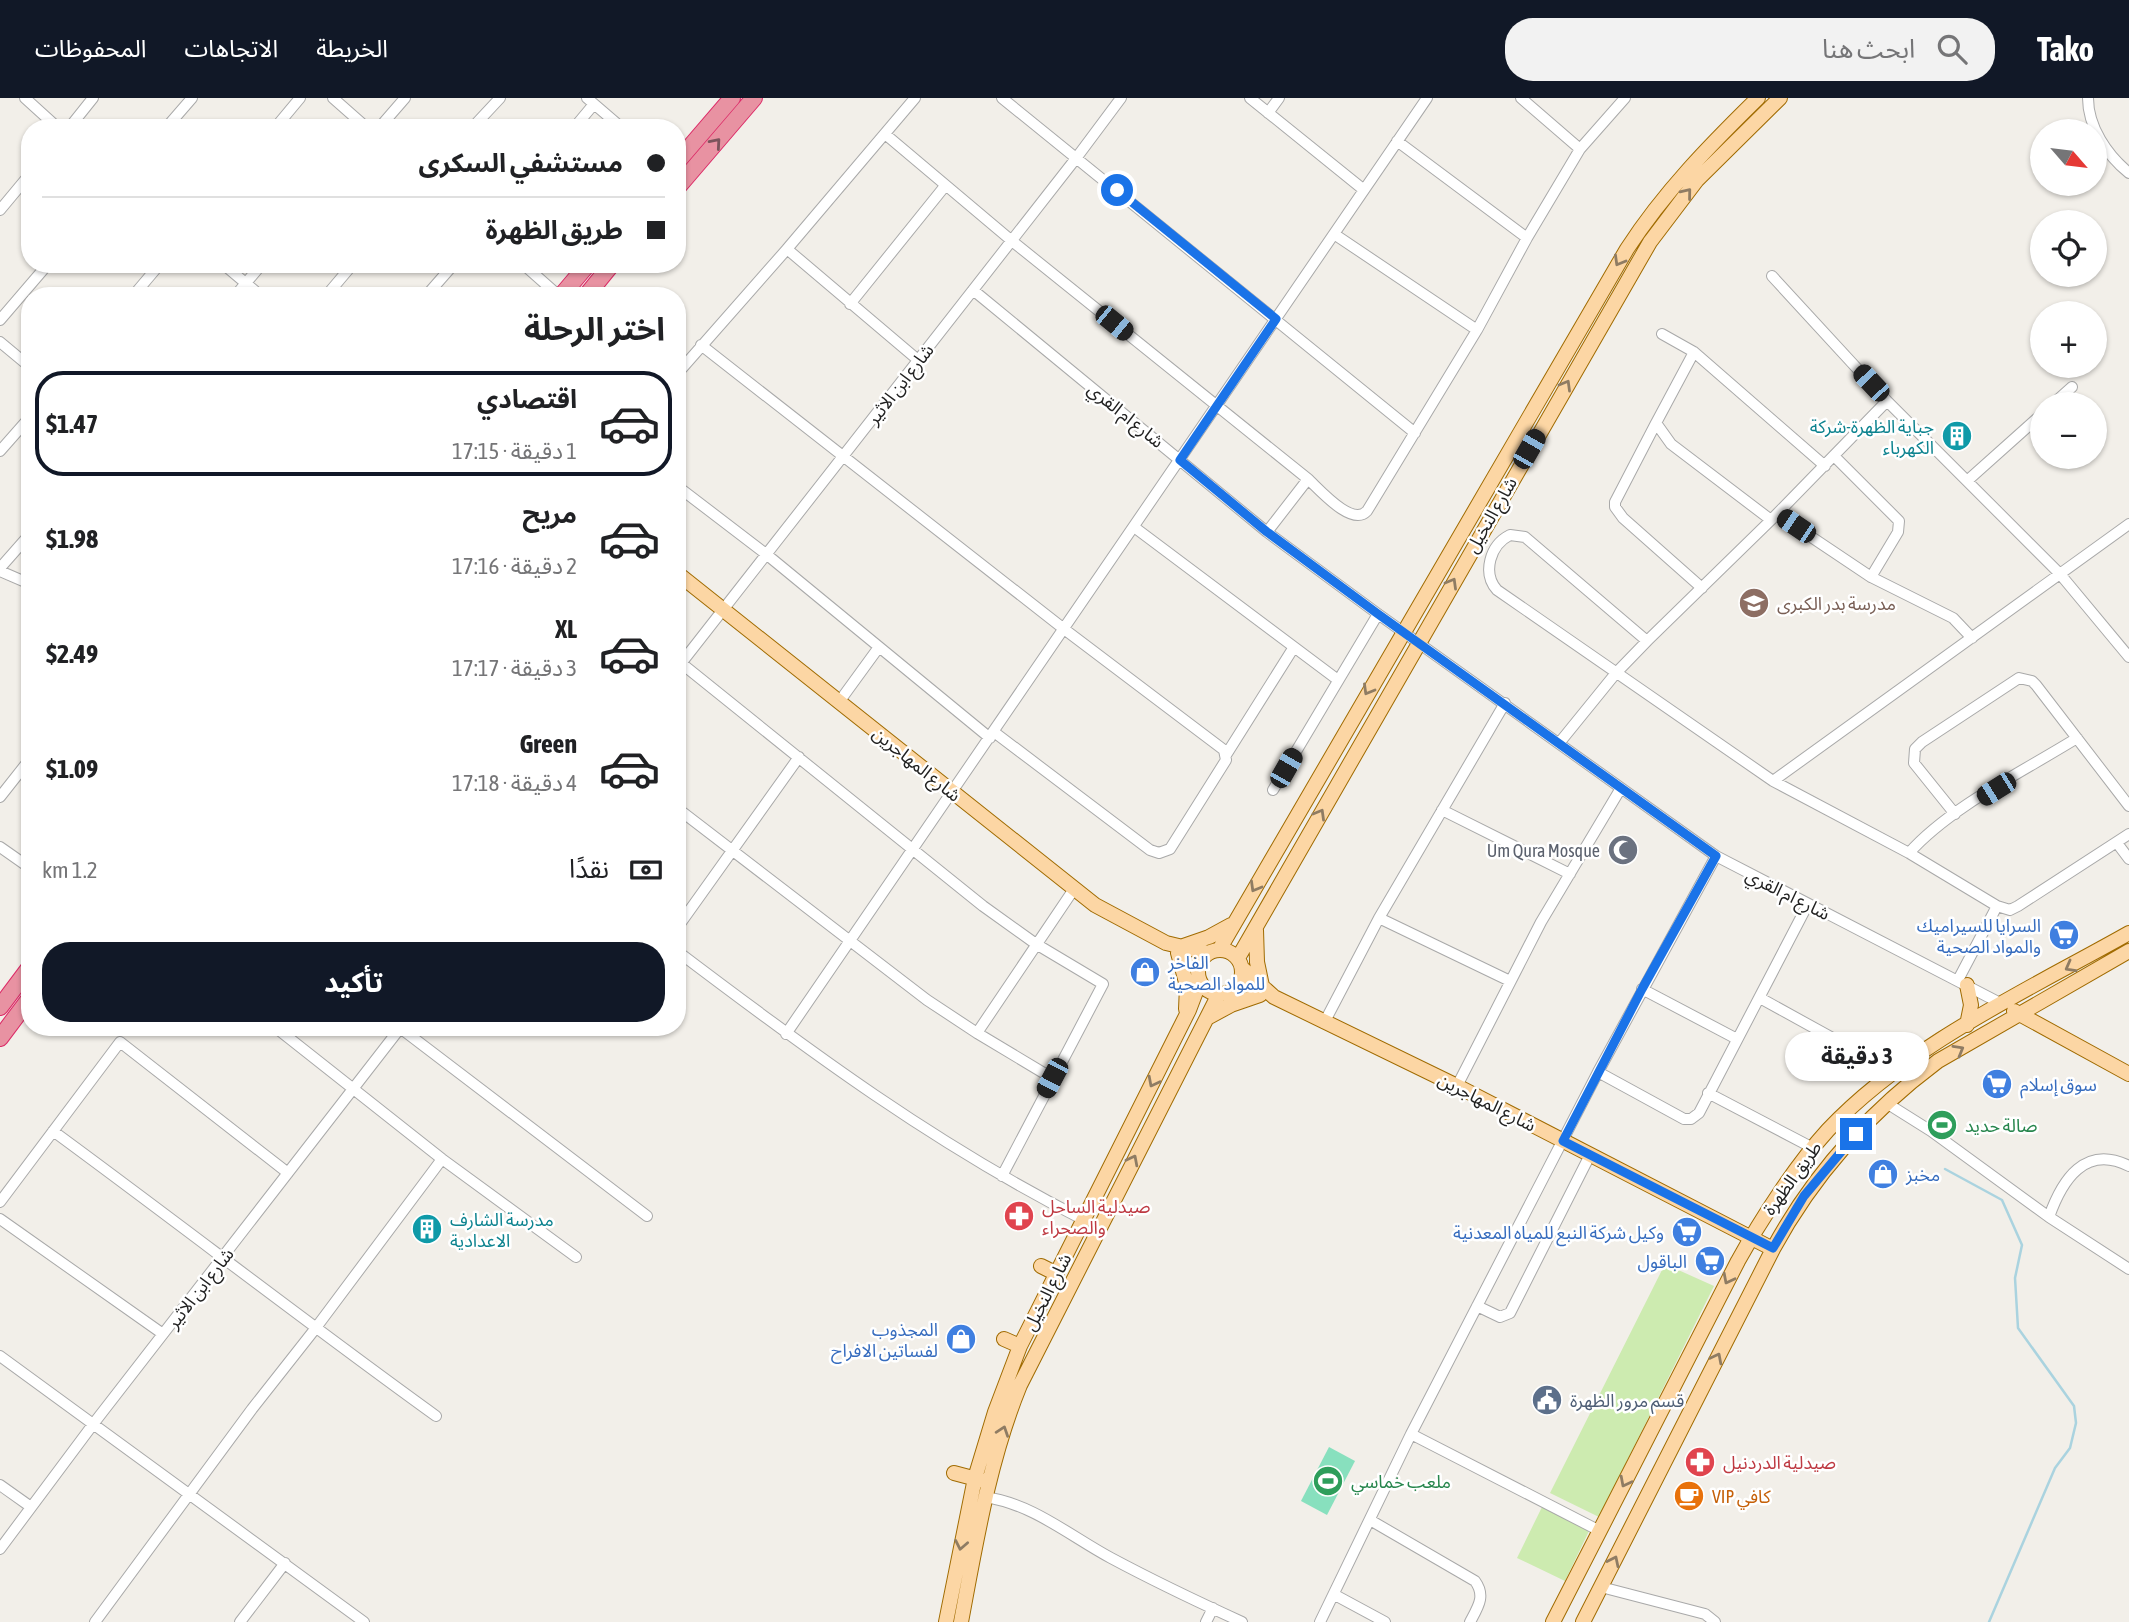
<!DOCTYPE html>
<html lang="ar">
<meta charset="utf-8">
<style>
body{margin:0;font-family:"Asap Condensed","Noto Sans Arabic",sans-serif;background:#f2f2f2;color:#202124;direction:rtl;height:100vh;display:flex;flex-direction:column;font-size:26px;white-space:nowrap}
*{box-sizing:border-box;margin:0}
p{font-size:23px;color:#757577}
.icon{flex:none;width:38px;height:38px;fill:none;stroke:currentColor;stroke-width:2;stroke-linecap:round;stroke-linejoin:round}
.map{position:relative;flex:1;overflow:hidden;direction:ltr}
.drawer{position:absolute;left:21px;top:189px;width:665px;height:749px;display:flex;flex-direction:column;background:#fff;border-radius:28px;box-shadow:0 2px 5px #0004;direction:rtl}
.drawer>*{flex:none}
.hud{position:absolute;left:21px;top:21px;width:665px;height:154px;border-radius:28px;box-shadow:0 2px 5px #0004;direction:rtl;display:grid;align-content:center;height:154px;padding:0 21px;background:#fff}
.needle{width:46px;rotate:118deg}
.tools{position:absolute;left:2030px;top:21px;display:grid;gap:14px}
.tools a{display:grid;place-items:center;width:77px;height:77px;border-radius:50%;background:#fff;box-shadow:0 2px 5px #0004;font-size:35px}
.end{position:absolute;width:32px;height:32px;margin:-16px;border:9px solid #1a73e8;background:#fff;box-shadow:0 0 0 4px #fff}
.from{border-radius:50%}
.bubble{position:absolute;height:49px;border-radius:24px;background:#fff;box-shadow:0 2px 5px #0004;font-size:23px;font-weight:700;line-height:49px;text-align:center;direction:rtl}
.car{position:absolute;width:21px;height:42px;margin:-21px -10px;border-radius:9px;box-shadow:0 0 5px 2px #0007;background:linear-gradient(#222 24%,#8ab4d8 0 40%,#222 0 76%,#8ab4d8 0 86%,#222 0)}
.hud b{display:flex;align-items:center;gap:24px;height:66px;font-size:26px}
.hud b+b{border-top:2px solid #e0e0e0}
.hud i{width:18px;height:18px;background:#202124}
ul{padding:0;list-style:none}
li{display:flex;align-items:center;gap:21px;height:105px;margin:0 14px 10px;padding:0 7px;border:4px solid transparent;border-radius:28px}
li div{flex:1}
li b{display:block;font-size:26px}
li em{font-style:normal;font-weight:700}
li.current{border-color:#111827}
li>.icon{width:63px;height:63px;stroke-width:1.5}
h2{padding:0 21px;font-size:32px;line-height:84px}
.pay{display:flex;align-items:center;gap:18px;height:77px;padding:0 21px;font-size:26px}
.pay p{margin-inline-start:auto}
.cta{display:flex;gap:14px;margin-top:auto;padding:14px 21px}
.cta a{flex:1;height:80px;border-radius:28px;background:#111827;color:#fff;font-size:28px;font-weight:700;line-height:80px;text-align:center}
header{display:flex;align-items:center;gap:42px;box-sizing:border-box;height:98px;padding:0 35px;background:#111827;color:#fff}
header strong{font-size:33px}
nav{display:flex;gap:38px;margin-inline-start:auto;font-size:24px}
.search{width:490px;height:63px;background:#f2f2f2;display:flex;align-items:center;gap:18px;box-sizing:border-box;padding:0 24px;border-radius:28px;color:#757577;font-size:26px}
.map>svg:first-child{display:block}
.garden{fill:#cdebb0}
.pitch{fill:#88e0be}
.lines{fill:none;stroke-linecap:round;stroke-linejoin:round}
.stream{stroke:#aad3df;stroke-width:2.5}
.minor-casing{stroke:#a9a9a9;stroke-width:12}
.major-casing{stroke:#a06b00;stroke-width:16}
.highway-casing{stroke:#dc2a67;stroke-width:18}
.minor{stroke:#fff;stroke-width:10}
.major{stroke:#fcd6a4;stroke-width:14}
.highway{stroke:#e892a2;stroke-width:16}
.oneway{stroke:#7b545c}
.oneway2{stroke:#8f7c63}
.route{stroke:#1a73e8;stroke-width:9}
.labels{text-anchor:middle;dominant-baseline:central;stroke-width:5;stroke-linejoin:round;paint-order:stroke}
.street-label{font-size:18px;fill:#222;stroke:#fff}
.culture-label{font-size:18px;fill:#0d838f;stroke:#fff;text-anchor:end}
.education-label{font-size:18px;fill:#785e54;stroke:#fff;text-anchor:start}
.worship-label{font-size:18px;fill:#5b616d;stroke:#fff;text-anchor:end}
.shop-label{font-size:18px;fill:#366cbe;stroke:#fff;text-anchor:end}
.leisure-label{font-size:18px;fill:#27864d;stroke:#fff;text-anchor:start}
.health-label{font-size:18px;fill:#be3a42;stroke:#fff;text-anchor:start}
.service-label{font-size:18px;fill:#4e5e75;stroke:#fff;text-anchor:start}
.food-label{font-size:18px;fill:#c56008;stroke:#fff;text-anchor:start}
</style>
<header>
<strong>Tako</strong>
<div class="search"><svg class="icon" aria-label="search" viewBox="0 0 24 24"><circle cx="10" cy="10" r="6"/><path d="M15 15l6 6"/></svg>ابحث هنا</div>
<nav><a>الخريطة</a><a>الاتجاهات</a><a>المحفوظات</a></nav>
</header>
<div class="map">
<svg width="2129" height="1524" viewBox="0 0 2129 1524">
<rect width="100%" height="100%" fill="#f2efe9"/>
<path class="garden" d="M1665,1166l49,22 -115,231 -49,-24z
M1542,1409l47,24 -24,50 -48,-23z"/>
<path class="pitch" d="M1329,1349l26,14 -28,54 -26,-14z"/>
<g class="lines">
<path class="stream" d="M1945,1071l57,31 20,45 -7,33 3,50 56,78 2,17 -6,25 -15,20 -66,154"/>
<g class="minor-casing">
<path id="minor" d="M25,0l33,30
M333,0l34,30
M587,0l35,30
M915,0l-128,151 131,111
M1002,0l413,335
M1250,0l114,92
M1521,0l59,51
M2088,0c0,29 19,57 41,75
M1268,15l11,-15
M69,30l24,-30
M166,30l26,-30
M275,30l25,-30
M379,30l26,-30
M472,30l28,-30
M574,30l20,-24
M885,36l127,107 296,238c12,11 44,48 59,32l110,-181 50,-92 53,-89 45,-51
M1397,43l130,97
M0,112l30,-36
M1334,136l143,96
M223,166l38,32
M523,166l36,32
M1772,178l115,125 173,173 69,83
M973,192l294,242 111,82 338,242 286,148
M133,198l27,-32
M235,198l27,-32
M326,198l27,-32
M426,198l28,-32
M850,206l95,-118
M0,222l48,-56
M1662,236l32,18 131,114
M0,244l30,25
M701,247l363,284 156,118 4,3 2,10 -56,89 -11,4 -9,-3 -156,-118
M1694,254l-38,71 15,21 100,76
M677,276l110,-125
M2053,306l19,-17
M1656,325l-41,79v5l8,11 79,70
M0,353l30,-34
M1834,358l65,65 -1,11 -27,45
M1967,383l75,-67
M677,388l89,68 224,184
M1777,416l94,63 82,41 19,20
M1134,429l204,153
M1267,434l41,-53
M0,470l30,-34
M0,473l30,13
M1647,543l-122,-104 -15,-2c-20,10 -28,38 -13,55l276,191 136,72 88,53 13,4 8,-4 111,-72
M681,565l302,243 53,38 67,40 -101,192
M679,568l398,-509 44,-59
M839,604l40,-55
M1560,644l56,-69 31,-32 124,-121 116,-119
M1226,657l68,-108
M1773,683l356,-257
M1273,692l105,-176
M0,699l30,-38
M677,710l250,192 50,33
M1442,712l128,64
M1955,716l-41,-51 1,-14 7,-7 97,-64 13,3 4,4 93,121
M2117,745l12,16
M0,749l30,21
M1909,755c41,-46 115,-82 168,-115
M1379,820l131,63
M677,830l122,-171
M677,853c132,100 259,194 407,269
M1958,882l39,-74
M1642,891l95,50
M1760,900l87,48
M1324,925l55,-105 126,-215
M275,929l167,132 134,98
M399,929l248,189
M786,936l641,-936
M1598,974l86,47h7l8,-6 109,-209
M1052,980l-75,-45 97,-144
M1457,988l84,-164 80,-134
M1708,995l105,55
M1888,1006l43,27 118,86 80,52
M53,1033c128,94 254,192 383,285
M0,1104l120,-160 168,131
M2049,1119c13,-37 36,-73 80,-51
M0,1121l163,115
M1477,1208l23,11 10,-4 80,-158
M0,1258l364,266
M1411,1336l189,97
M0,1387l31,22
M985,1399c48,7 85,39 126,61 43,23 87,44 131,64
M1370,1422l105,61c11,15 3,26 -5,41
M0,1451l94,-126 307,-396
M1601,1489l104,27 10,8
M1335,1497l50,27
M95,1524l157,-213 63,-80 127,-170
M240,1524l45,-59
M1206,1524l7,-14
M1320,1524l91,-188 187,-362 118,-216"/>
</g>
<g class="major-casing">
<path id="major" d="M677,475l418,332 71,38 42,10
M1256,832l1,32 5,24
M1183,848l26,-9 22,-12
M1219,852l408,-701c37,-57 83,-104 131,-151
M1198 874a22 22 0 1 1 44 0a22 22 0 1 1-44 0Z
M1178,855l9,33 -1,23
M1238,860l412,-716 47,-62 83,-82
M1242,870l32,29 183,89 316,163
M1967,887l4,20 -4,20
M2014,913l115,63
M1207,920l24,-13 29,-10
M1041,1168l16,8
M1004,1241l16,7
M954,1375l30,8
M946,1524l29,-144 20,-66 25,-66 169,-336 11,-29
M961,1524c15,-80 28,-161 59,-237l199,-391
M1553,1524l185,-361c23,-42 58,-96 90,-131 80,-85 200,-140 301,-197
M1583,1524l190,-373c40,-74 98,-138 165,-188l191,-110"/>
</g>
<g class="highway-casing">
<path id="highway" d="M677,64l55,-64
M677,90l77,-90
M561,198l27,-32
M586,198l26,-32
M0,909l30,-40
M0,940l30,-40"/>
</g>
<use href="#minor" class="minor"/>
<use href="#major" class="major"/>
<use href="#highway" class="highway"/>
</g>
<defs><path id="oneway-chevron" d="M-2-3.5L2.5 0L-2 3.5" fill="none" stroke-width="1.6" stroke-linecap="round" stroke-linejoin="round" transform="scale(1.75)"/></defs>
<use class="oneway" href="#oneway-chevron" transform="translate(716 45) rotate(-49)"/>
<g class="oneway2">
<use href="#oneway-chevron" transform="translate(1687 95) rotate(-51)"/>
<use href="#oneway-chevron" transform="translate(1619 163) rotate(120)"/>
<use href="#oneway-chevron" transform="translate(1566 287) rotate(-60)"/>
<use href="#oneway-chevron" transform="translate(1452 485) rotate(-60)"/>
<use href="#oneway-chevron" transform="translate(1368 592) rotate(120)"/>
<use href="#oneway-chevron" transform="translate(1320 716) rotate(-60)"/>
<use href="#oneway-chevron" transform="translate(1255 789) rotate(120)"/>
<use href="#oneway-chevron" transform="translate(2070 869) rotate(151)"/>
<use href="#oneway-chevron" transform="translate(1959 952) rotate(-30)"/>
<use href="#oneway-chevron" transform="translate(1153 984) rotate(117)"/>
<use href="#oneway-chevron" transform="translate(1133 1062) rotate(-63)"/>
<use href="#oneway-chevron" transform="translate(1728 1181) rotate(117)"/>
<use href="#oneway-chevron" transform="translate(1717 1260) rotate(-63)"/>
<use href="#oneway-chevron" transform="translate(1003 1333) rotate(-71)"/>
<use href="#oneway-chevron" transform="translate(1625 1384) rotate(117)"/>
<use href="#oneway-chevron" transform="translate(961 1447) rotate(101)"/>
<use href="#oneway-chevron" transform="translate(1614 1463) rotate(-64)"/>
</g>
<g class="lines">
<path class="route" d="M1117,92l159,129 -96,141 87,72 111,82 338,242 -74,133 -79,152 210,107 31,-52 52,-62"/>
</g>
<defs>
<g id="building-disc" transform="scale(1.575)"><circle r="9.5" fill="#0f9aa8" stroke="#fff"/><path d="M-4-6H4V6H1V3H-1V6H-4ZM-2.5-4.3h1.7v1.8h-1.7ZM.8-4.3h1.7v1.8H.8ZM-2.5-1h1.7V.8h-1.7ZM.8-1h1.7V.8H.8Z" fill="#fff"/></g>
<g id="school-disc" transform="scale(1.575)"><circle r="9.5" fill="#8d6e63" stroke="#fff"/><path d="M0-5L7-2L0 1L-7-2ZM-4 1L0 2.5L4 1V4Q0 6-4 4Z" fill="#fff"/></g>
<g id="mosque-disc" transform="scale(1.575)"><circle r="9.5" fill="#6b7280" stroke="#fff"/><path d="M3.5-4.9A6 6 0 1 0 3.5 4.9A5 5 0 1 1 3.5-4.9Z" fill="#fff"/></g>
<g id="supermarket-disc" transform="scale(1.575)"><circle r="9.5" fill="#3f7fe0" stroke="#fff"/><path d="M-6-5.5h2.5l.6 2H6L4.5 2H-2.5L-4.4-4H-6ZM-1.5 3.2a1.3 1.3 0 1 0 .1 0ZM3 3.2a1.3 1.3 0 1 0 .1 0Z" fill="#fff"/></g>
<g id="shop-disc" transform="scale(1.575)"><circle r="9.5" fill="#3f7fe0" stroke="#fff"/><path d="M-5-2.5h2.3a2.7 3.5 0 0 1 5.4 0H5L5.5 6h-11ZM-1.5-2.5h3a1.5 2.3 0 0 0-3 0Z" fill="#fff"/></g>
<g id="stadium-disc" transform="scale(1.575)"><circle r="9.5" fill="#2e9e5b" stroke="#fff"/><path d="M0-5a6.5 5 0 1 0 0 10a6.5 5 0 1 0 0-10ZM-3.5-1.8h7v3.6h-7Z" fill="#fff"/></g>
<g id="pharmacy-disc" transform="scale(1.575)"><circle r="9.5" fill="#e0444e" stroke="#fff"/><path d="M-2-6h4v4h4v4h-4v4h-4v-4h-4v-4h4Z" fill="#fff"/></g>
<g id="civic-disc" transform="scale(1.575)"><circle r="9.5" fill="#5c6f8a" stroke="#fff"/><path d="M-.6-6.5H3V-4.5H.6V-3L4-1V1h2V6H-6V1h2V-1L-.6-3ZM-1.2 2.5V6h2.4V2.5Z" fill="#fff"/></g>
<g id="cafe-disc" transform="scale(1.575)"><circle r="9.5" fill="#e8710a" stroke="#fff"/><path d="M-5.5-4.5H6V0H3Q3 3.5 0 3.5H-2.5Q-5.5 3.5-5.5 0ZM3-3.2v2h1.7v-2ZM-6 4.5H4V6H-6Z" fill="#fff"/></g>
</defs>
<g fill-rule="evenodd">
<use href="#building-disc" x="1957" y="338"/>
<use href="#school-disc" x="1754" y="505"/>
<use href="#mosque-disc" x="1623" y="752"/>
<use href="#supermarket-disc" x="2064" y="837"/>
<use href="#shop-disc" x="1145" y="874"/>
<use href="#supermarket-disc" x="1997" y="986"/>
<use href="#stadium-disc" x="1942" y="1027"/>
<use href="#shop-disc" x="1883" y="1076"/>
<use href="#pharmacy-disc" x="1019" y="1118"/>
<use href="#building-disc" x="427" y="1131"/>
<use href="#supermarket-disc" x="1687" y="1134"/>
<use href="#supermarket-disc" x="1710" y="1163"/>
<use href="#shop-disc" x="961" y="1241"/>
<use href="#civic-disc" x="1547" y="1302"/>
<use href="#pharmacy-disc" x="1700" y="1364"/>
<use href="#stadium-disc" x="1328" y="1383"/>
<use href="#cafe-disc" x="1689" y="1398"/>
</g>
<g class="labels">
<g class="street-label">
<text transform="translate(900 286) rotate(-52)">شارع ابن الاثير</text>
<text transform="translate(1126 317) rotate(39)">شارع ام القري</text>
<text transform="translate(1491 417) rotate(-60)">شارع النخيل</text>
<text transform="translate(917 666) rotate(39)">شارع المهاجرين</text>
<text transform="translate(1788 796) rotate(27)">شارع ام القري</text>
<text transform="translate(1487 1004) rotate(27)">شارع المهاجرين</text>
<text transform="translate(1792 1080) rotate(-54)">طريق الظهرة</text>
<text transform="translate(200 1190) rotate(-52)">شارع ابن الاثير</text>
<text transform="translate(1047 1194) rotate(-63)">شارع النخيل</text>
</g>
<g class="culture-label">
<text x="1934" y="328">جباية الظهرة-شركة<tspan x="1934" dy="21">الكهرباء</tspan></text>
<text x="450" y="1121" text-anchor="start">مدرسة الشارف<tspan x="450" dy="21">الاعدادية</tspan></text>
</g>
<g class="education-label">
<text x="1777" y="505">مدرسة بدر الكبرى</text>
</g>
<g class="worship-label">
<text x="1600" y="752">Um Qura Mosque</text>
</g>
<g class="shop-label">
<text x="2041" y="827">السرايا للسيراميك<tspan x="2041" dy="21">والمواد الصحية</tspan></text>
<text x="1168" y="864" text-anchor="start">الفاخر<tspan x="1168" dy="21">للمواد الصحية</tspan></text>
<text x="2020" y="986" text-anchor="start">سوق إسلام</text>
<text x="1906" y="1076" text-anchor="start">مخبز</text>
<text x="1664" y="1134">وكيل شركة النبع للمياه المعدنية</text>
<text x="1687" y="1163">الباقول</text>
<text x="938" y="1231">المجذوب<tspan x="938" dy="21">لفساتين الافراح</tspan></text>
</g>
<g class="leisure-label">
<text x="1965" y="1027">صالة حديد</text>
<text x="1351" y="1383">ملعب خماسي</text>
</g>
<g class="health-label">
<text x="1042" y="1108">صيدلية الساحل<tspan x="1042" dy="21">والصحراء</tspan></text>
<text x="1723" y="1364">صيدلية الدردنيل</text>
</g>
<g class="service-label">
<text x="1570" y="1302">قسم مرور الظهرة</text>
</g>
<g class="food-label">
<text x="1712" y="1398">VIP كافي</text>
</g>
</g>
</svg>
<div class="tools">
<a><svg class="needle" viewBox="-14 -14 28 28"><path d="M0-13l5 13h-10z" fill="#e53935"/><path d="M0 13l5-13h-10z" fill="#757577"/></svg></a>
<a><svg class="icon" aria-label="locate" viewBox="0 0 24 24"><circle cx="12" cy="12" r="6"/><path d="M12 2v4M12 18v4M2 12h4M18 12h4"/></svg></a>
<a>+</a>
<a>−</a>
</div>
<i class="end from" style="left:1117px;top:92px"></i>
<i class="end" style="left:1856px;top:1036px"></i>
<div class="bubble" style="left:1785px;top:934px;width:144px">3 دقيقة</div>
<i class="car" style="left:1114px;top:225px;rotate:129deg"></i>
<i class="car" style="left:1871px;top:285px;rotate:317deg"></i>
<i class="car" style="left:1529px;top:351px;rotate:30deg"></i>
<i class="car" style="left:1796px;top:428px;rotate:304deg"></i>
<i class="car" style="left:1286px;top:670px;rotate:30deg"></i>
<i class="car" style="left:1996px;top:691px;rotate:238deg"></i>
<i class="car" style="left:1052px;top:980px;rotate:208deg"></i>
<div class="hud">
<b><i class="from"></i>مستشفي السكرى</b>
<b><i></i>طريق الظهرة</b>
</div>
<section class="drawer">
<h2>اختر الرحلة</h2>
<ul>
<li class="current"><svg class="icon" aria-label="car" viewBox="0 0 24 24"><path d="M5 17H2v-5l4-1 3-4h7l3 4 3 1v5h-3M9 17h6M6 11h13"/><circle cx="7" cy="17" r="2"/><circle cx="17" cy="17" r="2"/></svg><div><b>اقتصادي</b><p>1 دقيقة · 17:15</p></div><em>$1.47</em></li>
<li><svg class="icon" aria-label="car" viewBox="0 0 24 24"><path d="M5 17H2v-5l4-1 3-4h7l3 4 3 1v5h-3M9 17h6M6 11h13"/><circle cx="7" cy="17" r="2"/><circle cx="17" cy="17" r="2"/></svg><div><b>مريح</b><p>2 دقيقة · 17:16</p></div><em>$1.98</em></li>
<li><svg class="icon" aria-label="car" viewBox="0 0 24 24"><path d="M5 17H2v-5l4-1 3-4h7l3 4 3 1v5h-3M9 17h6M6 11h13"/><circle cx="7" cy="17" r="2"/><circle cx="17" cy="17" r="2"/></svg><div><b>XL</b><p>3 دقيقة · 17:17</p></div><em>$2.49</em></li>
<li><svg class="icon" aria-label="car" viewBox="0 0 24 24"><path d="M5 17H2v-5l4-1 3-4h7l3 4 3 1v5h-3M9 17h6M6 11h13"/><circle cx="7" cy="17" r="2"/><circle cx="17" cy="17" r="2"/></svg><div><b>Green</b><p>4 دقيقة · 17:18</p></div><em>$1.09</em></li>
</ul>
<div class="pay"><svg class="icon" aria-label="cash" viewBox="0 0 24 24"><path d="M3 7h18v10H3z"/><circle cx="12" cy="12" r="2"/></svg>نقدًا<p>1.2 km</p></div>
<div class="cta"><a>تأكيد</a></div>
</section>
</div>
